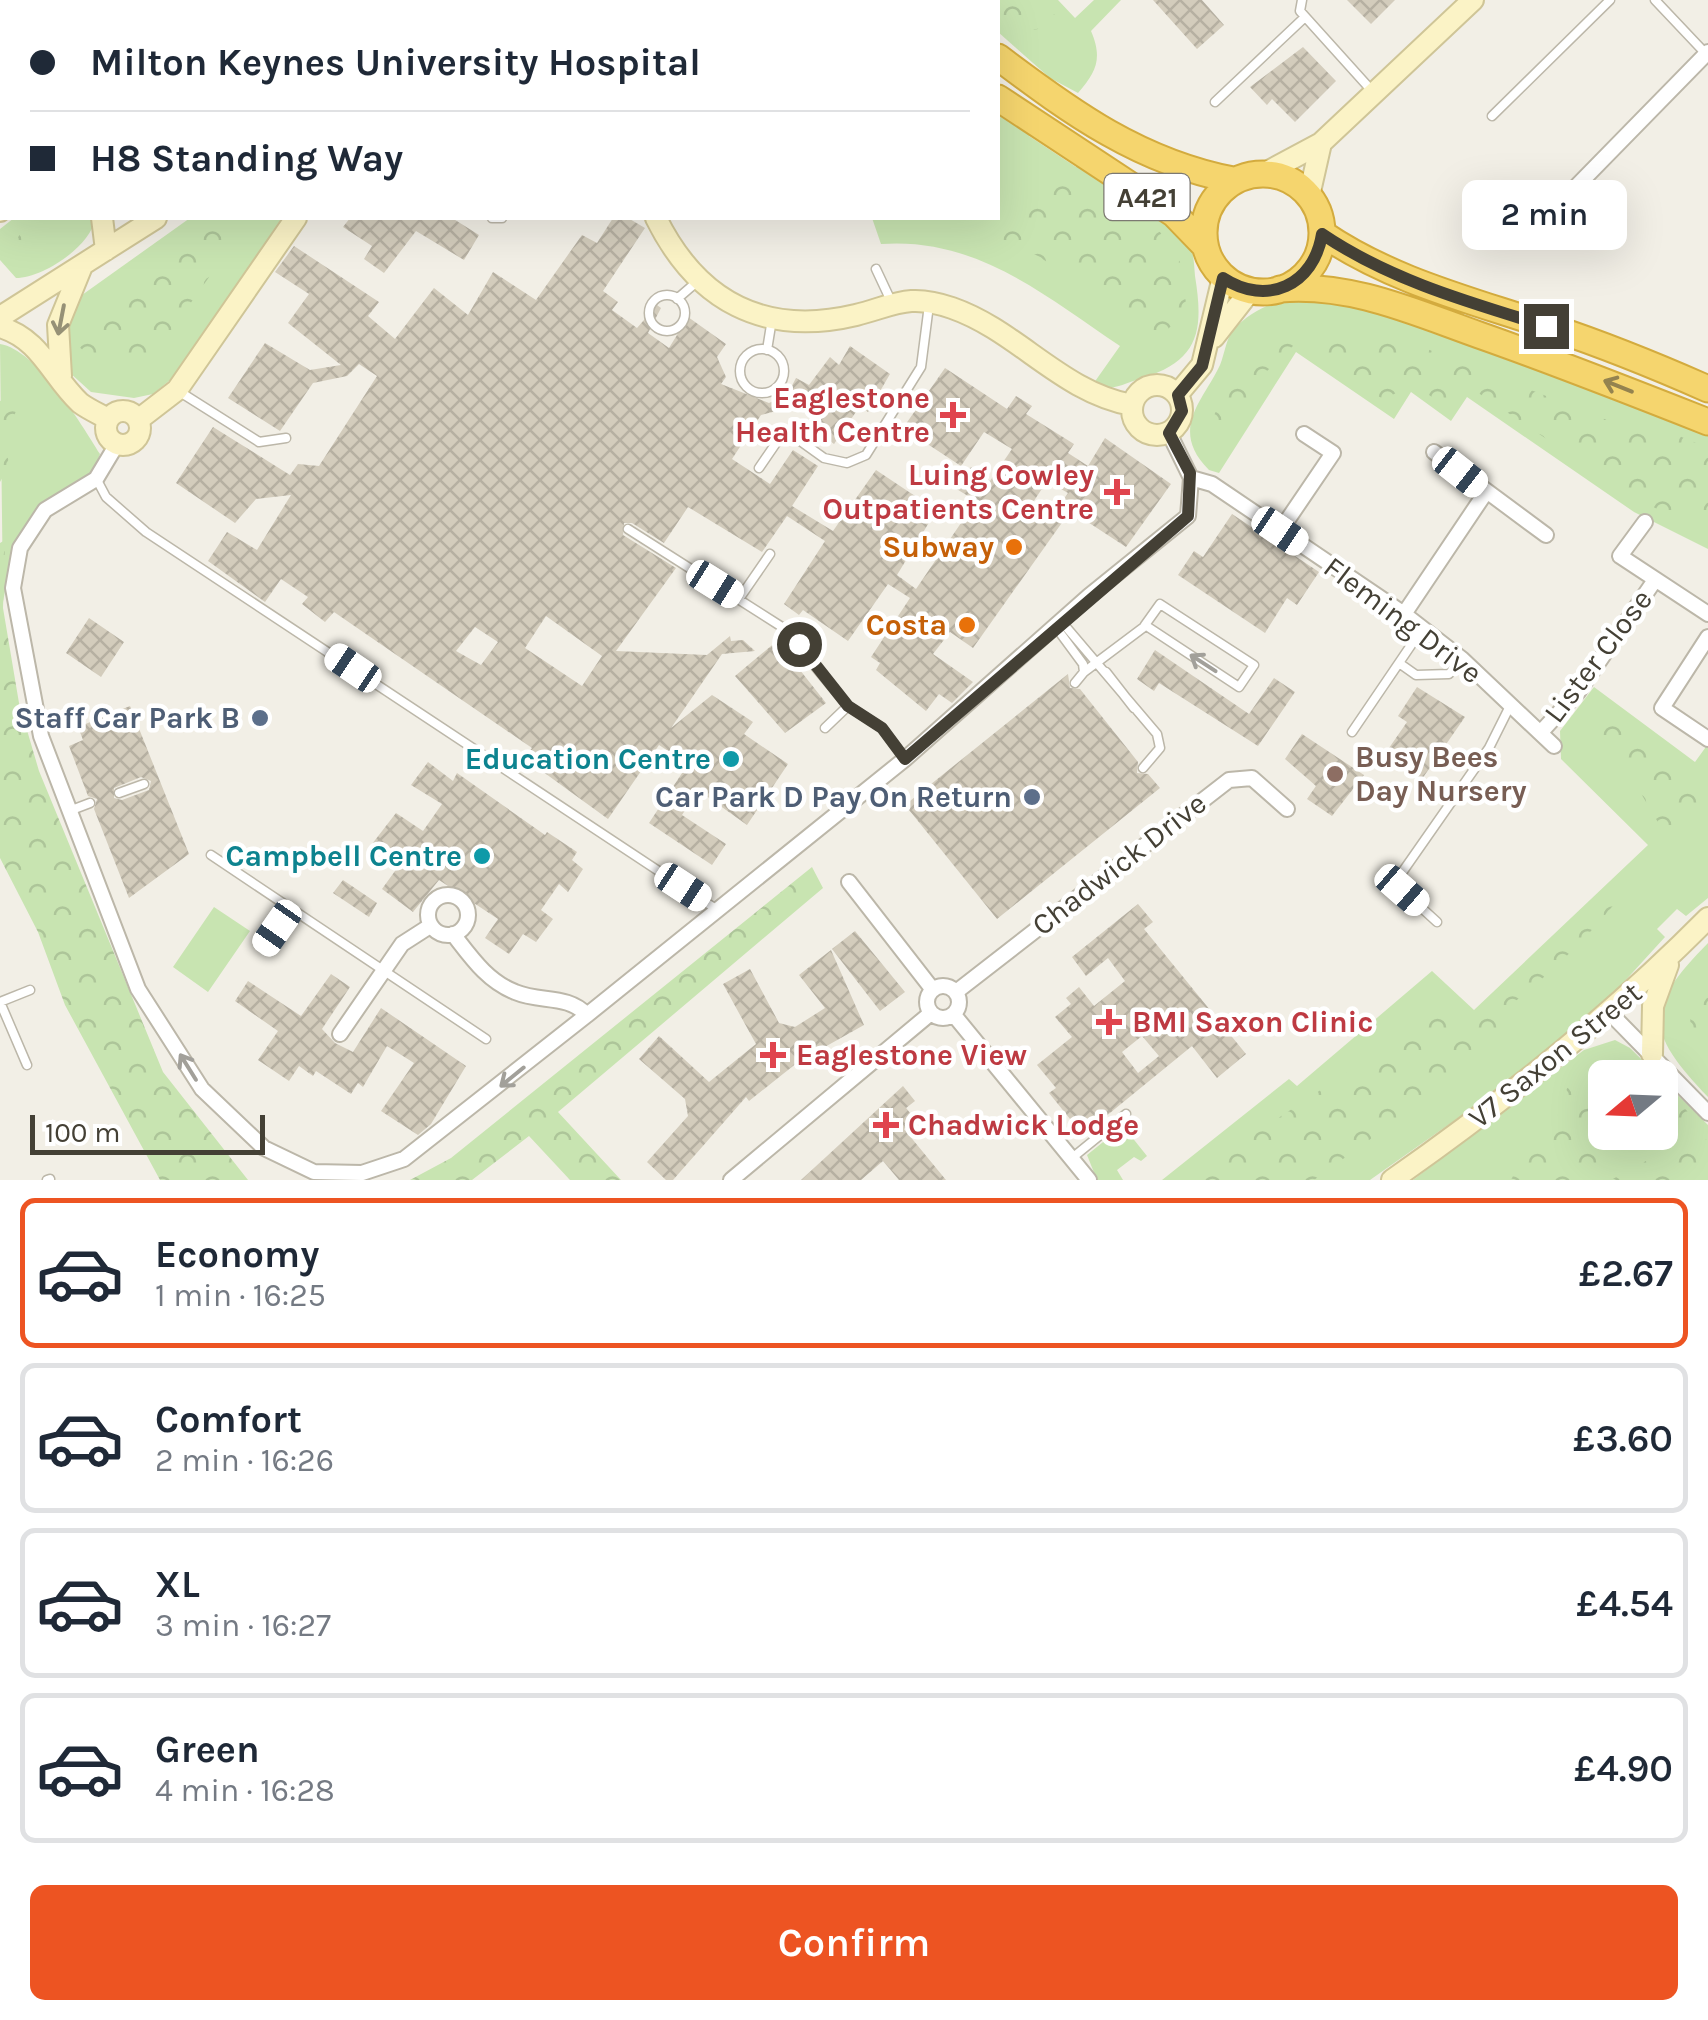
<!DOCTYPE html>
<meta charset="utf-8">
<style>
body{margin:0;font-family:Karla,sans-serif;background:#f6f6f7;color:#1f2937;height:100vh;display:flex;flex-direction:column;font-size:38px;white-space:nowrap}
*{box-sizing:border-box;margin:0}
p{font-size:32px;color:#747a83}
.icon{flex:none;width:55px;height:55px;fill:none;stroke:currentColor;stroke-width:2;stroke-linecap:round;stroke-linejoin:round}
.map{position:relative;height:1180px;overflow:hidden}
.details{display:flex;flex-direction:column;background:#fff;flex:1}
.details>*{flex:none}
.hud{position:absolute;left:0px;top:0px;width:1000px;height:220px;box-shadow:0 10px 40px #0002;display:grid;align-content:center;height:220px;padding:0 30px;background:#fff}
.needle{width:65px;rotate:251deg}
.tools{position:absolute;left:1588px;top:1060px;display:grid;gap:20px}
.tools a{display:grid;place-items:center;width:90px;height:90px;border-radius:15px;background:#fff;box-shadow:0 10px 40px #0002;font-size:50px}
.scale{position:absolute;left:30px;bottom:25px;width:235px;box-sizing:border-box;padding-left:10px;border:5px solid #444035;border-top:0;font-size:28px;line-height:35px;white-space:nowrap;color:#444035;-webkit-text-stroke:8px #fff;paint-order:stroke}
.end{position:absolute;width:45px;height:45px;margin:-22px;border:12px solid #444035;background:#fff;box-shadow:0 0 0 5px #fff}
.from{border-radius:50%}
.bubble{position:absolute;height:70px;border-radius:15px;background:#fff;box-shadow:0 10px 40px #0002;font-size:32px;font-weight:600;line-height:70px;text-align:center}
.car{position:absolute;width:30px;height:60px;margin:-30px -15px;border-radius:12px;box-shadow:0 0 8px 2px #0007;background:linear-gradient(#fff 24%,#345 0 40%,#fff 0 76%,#345 0 86%,#fff 0)}
.hud b{display:flex;align-items:center;gap:35px;height:95px;font-size:38px}
.hud b+b{border-top:2px solid #e0e1e3}
.hud i{width:25px;height:25px;background:#1f2937}
ul{padding:18px 0 0;list-style:none}
li{display:flex;align-items:center;gap:30px;height:150px;margin:0 20px 15px;padding:0 10px;border:5px solid #e0e1e3;border-radius:15px}
li div{flex:1}
li b{display:block;font-size:38px}
li em{font-style:normal;font-weight:600}
li.current{border-color:#ed5422}
li>.icon{width:90px;height:90px;stroke-width:1.5}
.button{display:flex;gap:20px;margin-top:auto;padding:20px 30px}
.button a{flex:1;height:115px;border-radius:15px;background:#ed5422;color:#fff;font-size:40px;font-weight:600;line-height:115px;text-align:center}
.map>svg:first-child{display:block}
.green{fill:#c8e4b1;fill-rule:evenodd}
.forest{fill:url(#forest-crowns)}
.building{fill:url(#building-cross-hatch);fill-rule:evenodd}
.lines{fill:none;stroke-linecap:round;stroke-linejoin:round}
.lane-casing{stroke:#bcb7a9;stroke-width:11}
.street-casing{stroke:#bcb7a9;stroke-width:18}
.secondary-casing{stroke:#cfc597;stroke-width:24}
.highway-casing{stroke:#d3ab3e;stroke-width:29}
.lane{stroke:#fff;stroke-width:8}
.street{stroke:#fff;stroke-width:14}
.secondary{stroke:#fbf3c6;stroke-width:20}
.highway{stroke:#f5d56e;stroke-width:25}
.oneway{stroke:#969176}
.oneway2{stroke:#94834f}
.oneway3{stroke:#a2a09a}
.route{stroke:#444035;stroke-width:12}
.health-dot{fill:#e0444e;stroke:#fff;stroke-width:4}
.food-dot{fill:#e8710a;stroke:#fff;stroke-width:4}
.service-dot{fill:#5c6f8a;stroke:#fff;stroke-width:4}
.culture-dot{fill:#0f9aa8;stroke:#fff;stroke-width:4}
.education-dot{fill:#8d6e63;stroke:#fff;stroke-width:4}
.labels{text-anchor:middle;dominant-baseline:central;stroke-width:9;stroke-linejoin:round;paint-order:stroke}
.shield{fill:#fff;stroke:#7c7972;stroke-width:2.5}
.shield-label{font-size:28px;font-weight:bold;fill:#444035}
.health-label{font-size:30px;font-weight:bold;fill:#be3a42;stroke:#fff;text-anchor:start}
.food-label{font-size:30px;font-weight:bold;fill:#c56008;stroke:#fff;text-anchor:end}
.street-label{font-size:30px;fill:#444035;stroke:#fff}
.service-label{font-size:30px;font-weight:bold;fill:#4e5e75;stroke:#fff;text-anchor:end}
.education-label{font-size:30px;font-weight:bold;fill:#785e54;stroke:#fff;text-anchor:start}
.culture-label{font-size:30px;font-weight:bold;fill:#0d838f;stroke:#fff;text-anchor:end}
</style>
<div class="map">
<svg width="1708" height="1180" viewBox="0 0 1708 1180">
<defs>
<pattern id="forest-crowns" width="20" height="18" patternUnits="userSpaceOnUse" patternTransform="scale(2.5)"><rect width="20" height="18" fill="#c8e4b1"/><path d="M2 6a3 3 0 1 1 6 0M12 15a3 3 0 1 1 6 0" fill="none" stroke="#adc599"/></pattern>
<pattern id="building-cross-hatch" width="8" height="8" patternUnits="userSpaceOnUse" patternTransform="scale(2.5)"><rect width="8" height="8" fill="#d3ccbc"/><path d="M0 0l8 8M0 8l8-8" fill="none" stroke="#b6b0a2"/></pattern>
</defs>
<rect width="100%" height="100%" fill="#f2efe6"/>
<path class="green" d="M958,0h100l17,18 19,-18h27l-30,31c12,28 5,41 -13,62l-28,-15 -52,-46v-30z
M998,111l34,19 -3,6 47,31 6,-6c34,22 83,43 105,78 7,10 7,26 8,37 9,55 4,84 -52,102 -21,6 -29,13 -52,9l29,-41c-75,-50 -143,-109 -239,-102l-9,-26h126z
M14,218h80l1,1c-4,27 -52,59 -79,59l-16,-18v-31z
M190,218h96l-111,158 -22,18 -19,4 -43,-6 -22,-20 -4,-49 10,-23z
M1296,295l49,4 363,133v117l-74,-37 -167,-115 -16,24 -40,-29 -17,27 -98,-67 -77,121 -10,-3c-41,-41 -5,-70 11,-105 5,-12 6,-27 14,-36 16,-18 40,-27 62,-34z
M0,344c37,6 80,78 100,110l-6,18 -40,24 -41,52 -10,54z
M1594,687l101,75 13,-18v154l-22,18 -9,-7 -20,20 8,8 -63,69 -73,62 -159,112h-208l127,-101 8,7 135,-115 42,39 174,-165 -87,-86 -1,-28z
M214,907l36,24 -42,61 -35,-25z
M1708,943v154c-63,-66 -65,-88 0,-154z
M1615,1040l15,8 78,77v55h-295l171,-130zM1605,1078h55v54h-55z
M1123,1126l24,30 -6,5 -7,-4 -17,13 6,10h-26l-10,-25z"/>
<path class="forest" d="M987,0h46l35,24 -48,8 -22,-21v-9z
M1047,178l57,12 54,39 22,33 7,48 -27,27 -122,-81 -47,-22z
M40,218h29l-39,38 -16,-13 14,-20z
M218,218h33l-105,148 -61,-14 -8,-7c12,-47 102,-97 141,-127z
M1334,331l83,14 200,79 43,4 48,20v83l-71,-31 -166,-112 -30,15 -27,-18 -31,14 -89,-54 -27,26 -50,69 -7,-17c31,-61 55,-81 124,-92z
M20,397l-14,47 3,22 -9,16v-81z
M5,540l-2,68 16,95 20,68 124,301 85,108h-88l-95,-175 -27,-73 -38,-74v-315z
M1603,707c49,25 86,52 97,108l-31,26 -30,-51 -51,-66z
M1656,843c-39,68 -93,121 -154,169l8,10 -65,63 -131,95h-129l196,-130 59,-51 29,18 23,-15z
M812,867l11,21 -265,224 63,68h-51l-41,-44 -57,44h-62l41,-22z
M1708,975v60l-17,-5 -2,-27z
M1614,1057l20,6 22,14 -51,1v54h55v-50l28,30 2,10 -104,58h-75l21,-42 32,-40 6,-19z
M1708,1139l-12,41h-85l35,-19z"/>
<path class="building" d="M1153,0h49l22,25 -27,24z
M1347,0h48l-24,24z
M1303,47l33,34 -41,41 -23,-23 -5,6 -17,-18z
M350,218h102l27,17 -15,25 -48,-29 -32,42 -20,-14 8,-13 -29,-19z
M613,218h15l17,10 -42,63 15,11 -6,8 25,18 20,-23 4,3 -13,25 21,15 19,-31 38,27 -9,13 9,20 -5,7 48,19 18,-8 9,-17 13,7 21,-28 9,8 11,-19 40,28 -22,38 -8,-6 -26,38 -9,-7 4,-9 -34,-22 -34,9 -29,44 38,25 23,-34 25,16 -26,40 41,25 43,-61 51,34 -3,5 9,7 -36,59 19,14 60,-88 -21,-13 16,-21 19,14 22,-32 -28,-17 -23,34 -58,-38 42,-60 62,41 9,-13 16,10 -6,8 48,30 -6,9 20,13 17,-28 66,46 -45,63 -52,-34 -4,7 -4,-3 -93,131 -23,-16 -17,22 40,28 -21,21 -13,-9 -13,17 -50,-41 4,-7 -9,-6 39,-59 -22,-14 -40,57 -45,-31 -4,5 -15,-11 41,-63 -38,-25 -25,36 -74,-45 -24,36 -32,-20h-8l-1,12 53,33 -60,83 91,4 23,-19 1,5 12,-1 12,11 -33,3 -51,74 41,-33 41,27 -9,12 44,30 -41,61 -49,-35 -16,25 44,29 -14,21 -63,-42 39,-59 -29,-19 -51,74 -84,-61 8,-10 -198,-136 -9,10 -23,-18 6,-7 -27,-18 -16,23 -57,-41 19,-29 30,18 34,-55 -35,4 -21,24 -59,-40 37,-56 77,48 8,-11 21,2 58,-90 -18,-12 -12,12 -34,7 -33,48 -52,-33 37,-55 45,27 31,-5 -53,-42 21,-29 -34,-22 19,-26 85,56 -11,14 27,23 39,-51 34,27 25,-43 43,28 46,-65 15,8zM1047,481l21,12 -20,29 -20,-12zM546,616l56,40 -20,30 -57,-38zM475,627l23,15 -17,23 -25,-14z
M1232,514l87,58 -22,33 -10,-7 -22,35 -87,-58 16,-24 9,6z
M89,618l35,24 -23,35 -35,-24z
M777,641l49,62 -41,30 -50,-57z
M1155,650l94,64 25,-36 21,14 -37,54 -99,-63 -5,8 -17,-12z
M1068,674l2,14 10,1 58,73 -1,11 11,1 12,14 -163,131 -92,-114z
M1417,687l48,30 -43,62 -28,-18 4,-6 -9,-7 18,-26 -9,-6z
M130,706l59,148 -60,44 -35,-89 3,-10 -9,-3 -19,-50 14,-6 -5,-13zM141,777l10,4 -2,9 -27,10 -8,-2v-10z
M1302,734l62,41 -32,41 -25,-17 9,-13 -31,-27z
M428,762l25,19 4,-8 88,62 2,-3 30,20 -5,8 11,9 -15,23 -9,-8 -18,26 12,9 -17,23 -13,-8 -14,20 -24,-16 13,-19 -59,-39 -26,32 -31,-23 18,-25 -28,-20 24,-31 27,18 19,-27 -31,-19z
M343,880l34,23 -8,14 -36,-24z
M1138,904l15,18 -9,7 102,125 -29,24 -25,-32 -109,89 -34,-42 7,-5 -19,-23 35,-28 -17,-20 16,-13 -5,-6 13,-11 15,19 31,-25 -17,-23 -22,18 -14,-19zM1142,1036l17,20 -21,17 -16,-21z
M855,931l50,61 -25,19 -48,-62z
M831,950l33,75 -66,37 -49,39 -3,-4 -73,83h-7l-19,-18 41,-46 -3,-17 -46,-40 20,-23 50,46 47,-38 -33,-60 27,-15 29,54 16,4 30,-19 -26,-33z
M331,974l19,13 -28,42 13,14 18,9 28,-44 85,58 -35,58 -13,11 -37,-24 33,-48 -27,-17 -24,41 -5,-4 -7,11 -35,-23 -3,5 -14,-10 -10,15 -31,-21 20,-29 -43,-30 13,-20 53,35z
M903,1086l12,15 -9,7 10,12 -12,9 42,51h-47l-16,-19 -22,19h-60z"/>
<g class="lines">
<g class="lane-casing">
<path id="lane" d="M76,0l1,2
M129,0l1,2
M1302,0l-2,11 73,81
M1655,0l53,56
M0,65l2,1
M1215,102l90,-85
M1492,116l118,-116
M492,218h10
M876,269l15,32
M649 313a18 18 0 1 1 36 0a18 18 0 1 1-36 0Z
M677,299l22,-19
M740 371a22 22 0 1 1 44 0a22 22 0 1 1-44 0Z
M767,350l5,-31
M180,392l79,50 27,-4
M759,468l26,-38 39,28 23,5 19,-8 55,-88 8,-62
M97,480l9,17 40,35 570,377
M628,529l154,98 66,79 34,22 23,31
M739,599l31,-45
M1061,621l96,113 3,14 -17,20
M1055,626l28,38 1,8 -9,11
M1399,663l17,12 33,-1 13,-15
M1084,672l60,-45 1,-2 15,-21 94,61 -15,22 -94,-62
M1106,672l28,36
M825,728l23,-22
M1352,732l70,-103
M119,793l25,-9
M69,811l21,-8
M211,855l275,184
M1437,922l-35,-32 -1,-16 88,-126 22,-44
M263,948l28,-40
M27,1065l-27,-63 30,-12
M1072,1158l54,-44
M47,1180l3,-1"/>
</g>
<g class="street-casing">
<path id="street" d="M143,2l2,-2
M0,90l2,1
M1568,195l140,-143
M117,444l-21,35 -51,31 -25,38 -7,40 28,148 97,253 64,100 62,59 50,24 48,1 42,-14 183,-144
M1434,452l112,83
M1191,478l21,6 192,130 58,45 92,87
M1645,522l-25,34 88,58
M1280,531l53,-78 -29,-19
M1404,614l82,-122
M1542,731l36,-39 77,-112
M1708,739l-46,-31 46,-71
M849,882l84,108
M428 915a20 20 0 1 1 40 0a20 20 0 1 1-40 0Z
M453,934c18,23 34,47 62,58 26,11 52,2 72,23l318,-256 184,-163 99,-80 3,-38 -22,-45
M927 1002a16 16 0 1 1 32 0a16 16 0 1 1-32 0Z
M956,992l273,-212 23,-2 35,31
M1610,1013l98,100
M954,1015l135,165
M340,1034l62,-90 28,-18
M731,1180l200,-167"/>
</g>
<g class="secondary-casing">
<path id="secondary" d="M239,2l3,-2
M403,2l2,-2
M1265,173l56,-30 152,-143
M1309,196l12,-53
M0,211l2,-2
M102,218l4,32
M656,218c41,83 108,119 200,97 39,-10 53,-22 96,-7 66,23 109,84 180,97
M0,317l156,-99
M0,327c41,12 51,49 80,76 8,6 19,11 28,16
M1214,337l36,-46
M61,376l-3,-51 24,-59
M1132 410a25 25 0 1 1 50 0a25 25 0 1 1-50 0Z
M1177,395l25,-30 21,-88
M106 428a17 17 0 1 1 34 0a17 17 0 1 1-34 0Z
M138,420l39,-30 119,-172
M1652,1054l1,-48 15,-41
M1392,1180c113,-79 219,-164 316,-262"/>
</g>
<g class="highway-casing">
<path id="highway" d="M883,0l3,2
M931,0l3,2
M998,57c74,56 142,105 235,123
M998,98l176,116 30,31
M1204 233a59 59 0 1 1 118 0a59 59 0 1 1-118 0Z
M1323,234c69,47 148,66 227,93 54,18 106,39 158,62
M1280,289c71,-6 134,23 199,46 77,27 153,57 229,87"/>
</g>
<use href="#lane" class="lane"/>
<use href="#street" class="street"/>
<use href="#secondary" class="secondary"/>
<use href="#highway" class="highway"/>
</g>
<defs><path id="oneway-shaft" d="M-6 0H5M1.5-3L5.5 0L1.5 3" fill="none" stroke-width="1.6" stroke-linecap="round" stroke-linejoin="round" transform="scale(2.5)"/></defs>
<use class="oneway" href="#oneway-shaft" transform="translate(61 320) rotate(101)"/>
<use class="oneway2" href="#oneway-shaft" transform="translate(1618 386) rotate(-158)"/>
<g class="oneway3">
<use href="#oneway-shaft" transform="translate(1203 663) rotate(-147)"/>
<use href="#oneway-shaft" transform="translate(188 1067) rotate(-122)"/>
<use href="#oneway-shaft" transform="translate(512 1077) rotate(141)"/>
</g>
<g class="lines">
<path class="route" d="M799,644l49,62 34,22 23,31 283,-243 2,-43 -21,-40 13,-22 -4,-16 24,-29 21,-88c44,29 91,7 99,-44 68,46 146,68 224,92"/>
</g>
<g class="health-dot">
<path d="M948 400h10v10h10v10h-10v10h-10v-10h-10v-10h10z"/>
<path d="M1112 477h10v10h10v10h-10v10h-10v-10h-10v-10h10z"/>
<path d="M1104 1007h10v10h10v10h-10v10h-10v-10h-10v-10h10z"/>
<path d="M768 1040h10v10h10v10h-10v10h-10v-10h-10v-10h10z"/>
<path d="M881 1110h10v10h10v10h-10v10h-10v-10h-10v-10h10z"/>
</g>
<g class="food-dot">
<circle cx="1014" cy="547" r="10"/>
<circle cx="967" cy="625" r="10"/>
</g>
<g class="service-dot">
<circle cx="260" cy="718" r="10"/>
<circle cx="1032" cy="797" r="10"/>
</g>
<g class="culture-dot">
<circle cx="731" cy="759" r="10"/>
<circle cx="482" cy="856" r="10"/>
</g>
<circle class="education-dot" cx="1335" cy="774" r="10"/>
<g class="labels">
<rect class="shield" x="1104.5" y="174" width="85" height="46" rx="8"/>
<g class="shield-label">
<text x="1147" y="197">A421</text>
</g>
<g class="health-label">
<text x="930" y="398" text-anchor="end">Eaglestone<tspan x="930" dy="34">Health Centre</tspan></text>
<text x="1094" y="475" text-anchor="end">Luing Cowley<tspan x="1094" dy="34">Outpatients Centre</tspan></text>
<text x="1132" y="1022">BMI Saxon Clinic</text>
<text x="796" y="1055">Eaglestone View</text>
<text x="908" y="1125">Chadwick Lodge</text>
</g>
<g class="food-label">
<text x="994" y="547">Subway</text>
<text x="947" y="625">Costa</text>
</g>
<g class="street-label">
<text transform="translate(1403 620) rotate(37)">Fleming Drive</text>
<text transform="translate(1598 656) rotate(-53)">Lister Close</text>
<text transform="translate(1119 864) rotate(-38)">Chadwick Drive</text>
<text transform="translate(1555 1055) rotate(-39)">V7 Saxon Street</text>
</g>
<g class="service-label">
<text x="240" y="718">Staff Car Park B</text>
<text x="1012" y="797">Car Park D Pay On Return</text>
</g>
<g class="education-label">
<text x="1355" y="757">Busy Bees<tspan x="1355" dy="34">Day Nursery</tspan></text>
</g>
<g class="culture-label">
<text x="711" y="759">Education Centre</text>
<text x="462" y="856">Campbell Centre</text>
</g>
</g>
</svg>
<div class="tools">
<a><svg class="needle" viewBox="-14 -14 28 28"><path d="M0-13l5 13h-10z" fill="#e53935"/><path d="M0 13l5-13h-10z" fill="#747a83"/></svg></a>
</div>
<div class="scale">100 m</div>
<i class="end from" style="left:799px;top:644px"></i>
<i class="end" style="left:1546px;top:326px"></i>
<div class="bubble" style="left:1462px;top:180px;width:165px">2 min</div>
<i class="car" style="left:1460px;top:472px;rotate:128deg"></i>
<i class="car" style="left:1280px;top:531px;rotate:124deg"></i>
<i class="car" style="left:715px;top:584px;rotate:122deg"></i>
<i class="car" style="left:353px;top:668px;rotate:304deg"></i>
<i class="car" style="left:683px;top:887px;rotate:123deg"></i>
<i class="car" style="left:1402px;top:890px;rotate:131deg"></i>
<i class="car" style="left:277px;top:928px;rotate:215deg"></i>
<div class="hud">
<b><i class="from"></i>Milton Keynes University Hospital</b>
<b><i></i>H8 Standing Way</b>
</div>
</div>
<section class="details">
<ul>
<li class="current"><svg class="icon" aria-label="car" viewBox="0 0 24 24"><path d="M5 17H2v-5l4-1 3-4h7l3 4 3 1v5h-3M9 17h6M6 11h13"/><circle cx="7" cy="17" r="2"/><circle cx="17" cy="17" r="2"/></svg><div><b>Economy</b><p>1 min · 16:25</p></div><em>£2.67</em></li>
<li><svg class="icon" aria-label="car" viewBox="0 0 24 24"><path d="M5 17H2v-5l4-1 3-4h7l3 4 3 1v5h-3M9 17h6M6 11h13"/><circle cx="7" cy="17" r="2"/><circle cx="17" cy="17" r="2"/></svg><div><b>Comfort</b><p>2 min · 16:26</p></div><em>£3.60</em></li>
<li><svg class="icon" aria-label="car" viewBox="0 0 24 24"><path d="M5 17H2v-5l4-1 3-4h7l3 4 3 1v5h-3M9 17h6M6 11h13"/><circle cx="7" cy="17" r="2"/><circle cx="17" cy="17" r="2"/></svg><div><b>XL</b><p>3 min · 16:27</p></div><em>£4.54</em></li>
<li><svg class="icon" aria-label="car" viewBox="0 0 24 24"><path d="M5 17H2v-5l4-1 3-4h7l3 4 3 1v5h-3M9 17h6M6 11h13"/><circle cx="7" cy="17" r="2"/><circle cx="17" cy="17" r="2"/></svg><div><b>Green</b><p>4 min · 16:28</p></div><em>£4.90</em></li>
</ul>
<div class="button"><a>Confirm</a></div>
</section>
